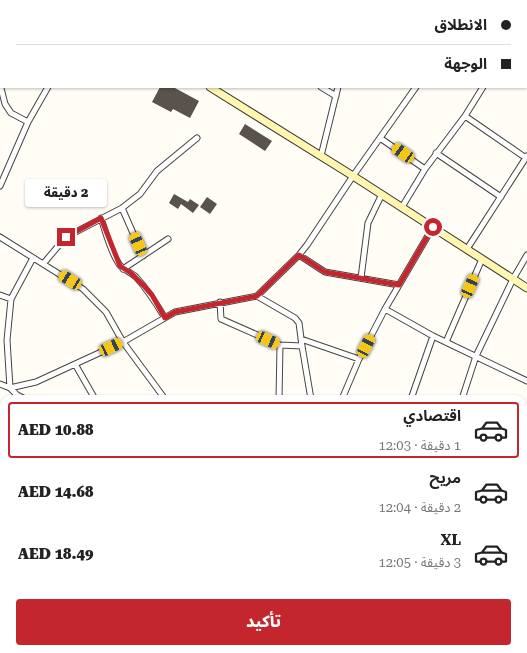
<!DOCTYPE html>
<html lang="ar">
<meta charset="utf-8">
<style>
body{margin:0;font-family:"Roboto Serif","Noto Sans Arabic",serif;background:#f6f6f6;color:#222;direction:rtl;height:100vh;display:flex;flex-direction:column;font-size:15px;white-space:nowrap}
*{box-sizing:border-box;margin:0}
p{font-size:13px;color:#767676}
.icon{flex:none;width:22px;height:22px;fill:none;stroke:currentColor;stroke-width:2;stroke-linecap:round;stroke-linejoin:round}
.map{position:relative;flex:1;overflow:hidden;direction:ltr}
.panel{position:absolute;left:0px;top:395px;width:527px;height:258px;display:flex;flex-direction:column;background:#fff;border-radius:12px 12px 0 0;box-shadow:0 1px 3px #0004;direction:rtl}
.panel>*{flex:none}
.guide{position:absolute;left:0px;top:0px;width:527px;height:88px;box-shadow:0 1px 3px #0004;direction:rtl;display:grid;align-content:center;height:88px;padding:0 16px;background:#fff}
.end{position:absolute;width:18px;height:18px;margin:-9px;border:5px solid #c4262e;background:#fff;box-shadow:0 0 0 2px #fff}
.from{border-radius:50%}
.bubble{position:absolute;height:28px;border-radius:4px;background:#fff;box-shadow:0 1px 3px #0004;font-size:13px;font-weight:800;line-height:28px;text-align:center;direction:rtl}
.car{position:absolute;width:12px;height:24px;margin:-12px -6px;border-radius:5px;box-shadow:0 0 3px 1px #0007;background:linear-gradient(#f5c518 24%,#345 0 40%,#f5c518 0 76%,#345 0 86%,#f5c518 0)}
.guide b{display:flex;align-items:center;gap:14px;height:38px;font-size:15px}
.guide b+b{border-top:1px solid #e0e0e0}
.guide i{width:10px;height:10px;background:#222}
ul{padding:7px 0 0;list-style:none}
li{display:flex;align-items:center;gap:12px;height:56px;margin:0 8px 6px;padding:0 8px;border:2px solid transparent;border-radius:4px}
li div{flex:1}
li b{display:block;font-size:15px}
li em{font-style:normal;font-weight:800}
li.active{border-color:#c4262e}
li>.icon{width:36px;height:36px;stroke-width:1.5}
.cta{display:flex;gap:8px;margin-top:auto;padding:8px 16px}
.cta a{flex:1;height:46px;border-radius:4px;background:#c4262e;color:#fff;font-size:16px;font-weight:800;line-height:46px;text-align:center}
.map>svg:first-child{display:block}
.building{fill:#5a524d}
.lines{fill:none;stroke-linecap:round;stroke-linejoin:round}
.street-casing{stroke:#444;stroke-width:7}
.secondary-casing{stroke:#333;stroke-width:9}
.primary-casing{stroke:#222;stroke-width:10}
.street{stroke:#fff;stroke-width:5}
.secondary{stroke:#fff6b0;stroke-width:7}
.primary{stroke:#f9d66b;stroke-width:8}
.route{stroke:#c4262e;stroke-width:5}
</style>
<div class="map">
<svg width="527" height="653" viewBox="0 0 527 653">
<rect width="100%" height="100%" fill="#fffdf5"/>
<path class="building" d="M160,87h13l26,14 -9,17 -17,-9 -2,3 -19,-10z
M245,124l27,17 -7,10 -26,-17z
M174,194l14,8 2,-3 9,6 -6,8 -12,-9 -3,5 -9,-6z
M207,197l10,7 -7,10 -10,-7z"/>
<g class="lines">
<g class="street-casing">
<path id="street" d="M221,0l1,1
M317,0l2,1
M363,0l3,1
M499,0l1,1
M10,1l1,-1
M94,1v-1
M147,1l2,-1
M277,1v-1
M419,1v-1
M462,1l1,-1
M526,5l1,-2
M526,16h1
M0,18l1,-2
M526,72h1
M0,84l5,20 6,9 17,9
M321,87l15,9
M465,116l61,42
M380,138l45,31
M436,153l65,44
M321,156l17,-69
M0,186l28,-64 20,-35
M402,207l23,-38 40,-53 18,-29
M122,208l21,48
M101,218c5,15 9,33 18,46 4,6 12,8 17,13 12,13 20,26 29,41
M0,237l83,52 23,23 17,30 42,57
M467,249l60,-93
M299,255l26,17 74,13
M43,264l23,-27 56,-29 18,-14 17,-23 40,-33
M123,269l45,-30
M361,278l7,-55 14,-29
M0,295l11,4
M220,302l1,17 59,26 22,1 -3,-23 -4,-5 -38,-22
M385,309l48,27 94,45
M301,339l58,20
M446,342l36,-83
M302,346l9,53
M75,364l20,35
M0,384l10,4 26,-6 87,-40 52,-30 82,-16 42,-41 8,-10 46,-69 63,-89
M25,399l-8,-4 -7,-7 -3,-48 4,-41 22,-41
M279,399l1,-54
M342,399l17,-40 26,-50 48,-82
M411,399l22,-63
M462,399l14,-43 37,-77 14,-24
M523,418l4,1
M0,425l4,-7
M523,447l4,-8
M0,461l4,2
M0,617l4,5
M18,649l1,4
M314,649l5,4
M426,649l5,4
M170,653l2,-4
M215,653l2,-4
M277,653l2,-4"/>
</g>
<g class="secondary-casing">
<path id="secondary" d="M49,0l2,1
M210,87l143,89 174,112
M0,652l1,1"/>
</g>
<g class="primary-casing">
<path id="primary" d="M523,588l4,-5
M523,606l4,-5
M459,653l4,-4
M479,653l3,-4"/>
</g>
<use href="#street" class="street"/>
<use href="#secondary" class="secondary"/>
<use href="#primary" class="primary"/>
</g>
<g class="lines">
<path class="route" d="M66,237l35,-19 19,48 11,7 14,14 7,8 13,23 10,-6 82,-16 42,-41 26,17 74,13 34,-58"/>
</g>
</svg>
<i class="end from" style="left:433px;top:227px"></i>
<i class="end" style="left:66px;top:237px"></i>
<div class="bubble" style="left:25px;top:179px;width:82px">2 دقيقة</div>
<i class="car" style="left:403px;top:153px;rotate:305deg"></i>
<i class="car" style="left:138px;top:244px;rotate:336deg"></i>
<i class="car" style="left:70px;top:280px;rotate:302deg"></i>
<i class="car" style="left:470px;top:286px;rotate:24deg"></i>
<i class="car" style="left:268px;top:340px;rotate:114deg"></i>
<i class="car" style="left:366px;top:346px;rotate:27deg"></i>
<i class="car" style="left:111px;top:347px;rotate:65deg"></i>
<div class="guide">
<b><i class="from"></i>الانطلاق</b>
<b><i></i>الوجهة</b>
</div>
<section class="panel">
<ul>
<li class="active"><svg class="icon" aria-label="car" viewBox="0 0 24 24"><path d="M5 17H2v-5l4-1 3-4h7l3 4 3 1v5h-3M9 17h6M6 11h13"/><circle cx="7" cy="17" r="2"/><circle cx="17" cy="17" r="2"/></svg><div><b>اقتصادي</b><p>1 دقيقة · 12:03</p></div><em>AED 10.88</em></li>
<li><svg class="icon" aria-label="car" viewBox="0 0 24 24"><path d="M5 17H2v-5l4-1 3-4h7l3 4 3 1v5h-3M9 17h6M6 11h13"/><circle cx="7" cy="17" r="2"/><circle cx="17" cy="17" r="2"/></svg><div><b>مريح</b><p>2 دقيقة · 12:04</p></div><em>AED 14.68</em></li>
<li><svg class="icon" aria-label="car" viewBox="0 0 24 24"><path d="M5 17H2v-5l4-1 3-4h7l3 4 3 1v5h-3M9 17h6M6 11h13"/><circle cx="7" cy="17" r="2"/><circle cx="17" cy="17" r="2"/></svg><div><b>XL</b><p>3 دقيقة · 12:05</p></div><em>AED 18.49</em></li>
</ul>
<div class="cta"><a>تأكيد</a></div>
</section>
</div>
